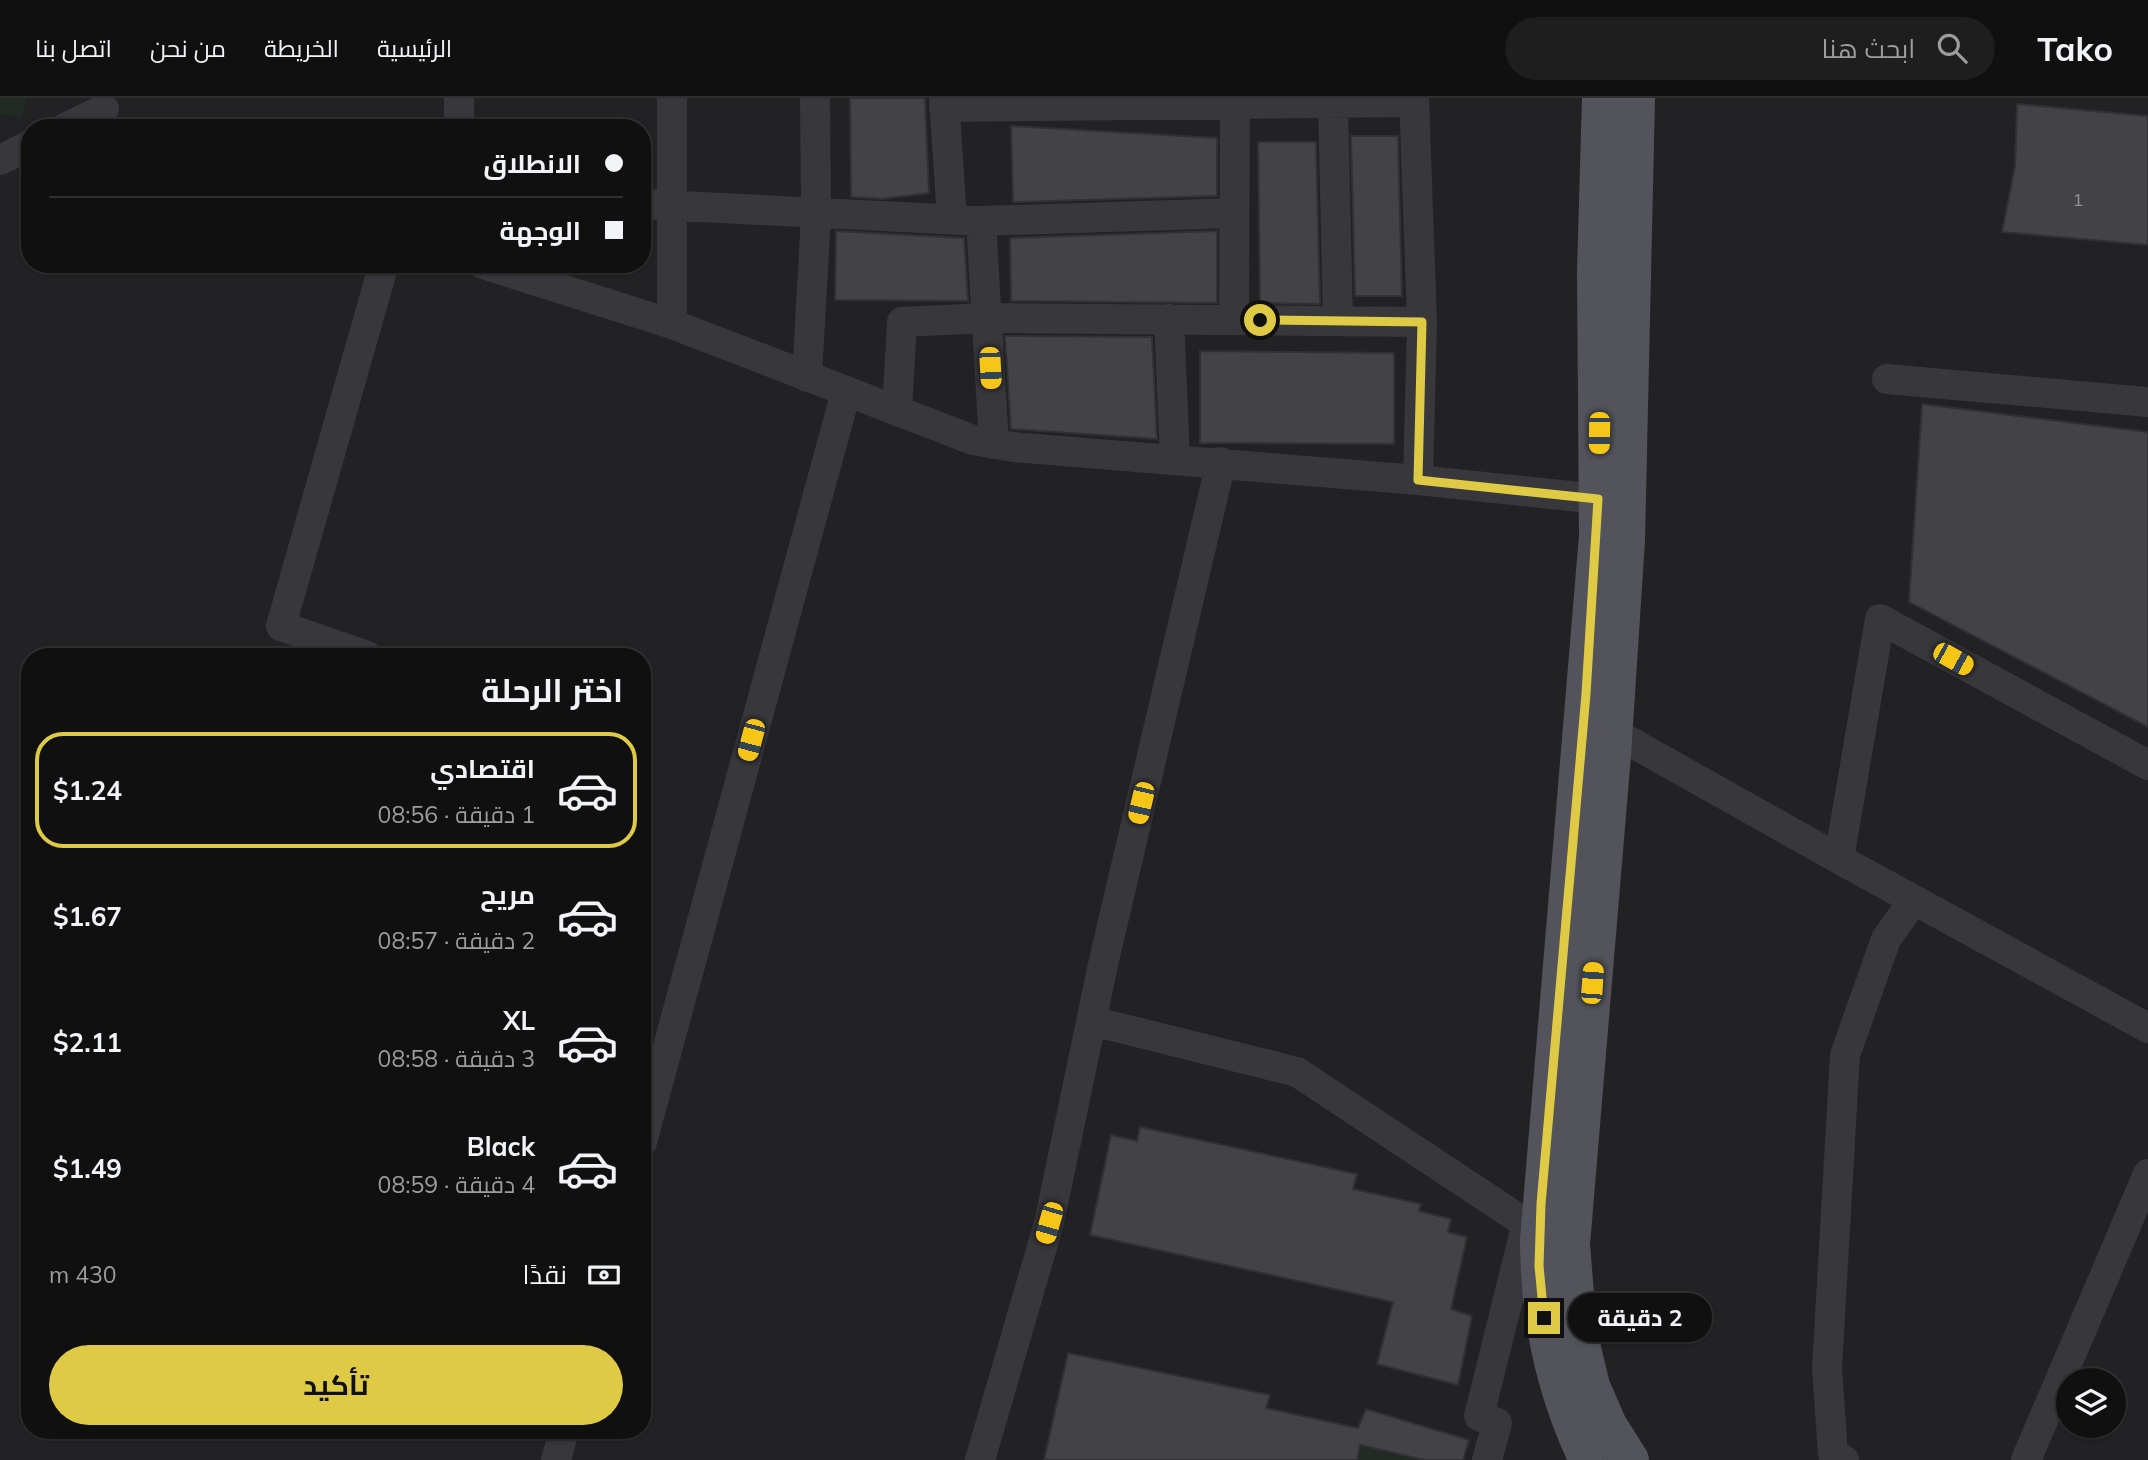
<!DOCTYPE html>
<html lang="ar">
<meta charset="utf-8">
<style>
body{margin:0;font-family:Mulish,Cairo,sans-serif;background:#1e1e1f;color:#f1f3f6;direction:rtl;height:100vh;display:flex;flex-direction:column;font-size:26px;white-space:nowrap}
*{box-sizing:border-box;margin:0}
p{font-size:23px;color:#9c9d9f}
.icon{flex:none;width:38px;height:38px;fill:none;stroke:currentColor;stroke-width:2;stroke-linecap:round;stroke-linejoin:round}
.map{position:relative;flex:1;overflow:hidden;direction:ltr}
.panel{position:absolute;left:21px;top:550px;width:630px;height:791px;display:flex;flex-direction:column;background:#101011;border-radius:28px;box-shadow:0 2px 5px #0004,0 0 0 2px #303031;direction:rtl}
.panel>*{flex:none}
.hud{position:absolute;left:21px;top:21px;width:630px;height:154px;border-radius:28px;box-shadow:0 2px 5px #0004,0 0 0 2px #303031;direction:rtl;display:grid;align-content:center;height:154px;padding:0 28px;background:#101011}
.tools{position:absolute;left:2056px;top:1270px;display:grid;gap:14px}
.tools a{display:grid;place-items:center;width:70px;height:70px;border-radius:50%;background:#101011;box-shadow:0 2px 5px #0004,0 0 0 2px #303031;font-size:35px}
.end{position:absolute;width:32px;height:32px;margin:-16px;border:9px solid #dfca46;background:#111;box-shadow:0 0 0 4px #111}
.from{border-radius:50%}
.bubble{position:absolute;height:49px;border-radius:24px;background:#101011;box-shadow:0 2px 5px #0004,0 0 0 2px #303031;font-size:23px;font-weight:700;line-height:49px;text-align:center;direction:rtl}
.car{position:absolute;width:21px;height:42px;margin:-21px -10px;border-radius:9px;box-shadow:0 0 5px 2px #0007;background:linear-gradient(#f5c518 24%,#345 0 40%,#f5c518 0 76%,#345 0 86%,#f5c518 0)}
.hud b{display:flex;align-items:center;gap:24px;height:66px;font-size:26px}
.hud b+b{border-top:2px solid #303031}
.hud i{width:18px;height:18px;background:#f1f3f6}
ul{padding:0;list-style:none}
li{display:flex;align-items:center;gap:21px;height:116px;margin:0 14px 10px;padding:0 14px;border:4px solid transparent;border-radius:28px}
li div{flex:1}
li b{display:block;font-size:26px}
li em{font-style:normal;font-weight:700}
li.on{border-color:#dfca46}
li>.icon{width:63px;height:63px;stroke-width:1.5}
h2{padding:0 28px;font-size:32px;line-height:84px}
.pay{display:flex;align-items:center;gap:18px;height:77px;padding:0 28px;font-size:26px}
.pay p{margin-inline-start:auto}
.action{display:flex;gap:14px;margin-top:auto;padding:14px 28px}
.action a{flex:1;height:80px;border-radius:42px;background:#dfca46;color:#111;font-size:28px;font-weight:700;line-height:80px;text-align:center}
header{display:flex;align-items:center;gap:42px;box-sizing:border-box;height:98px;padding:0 35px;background:#101011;border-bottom:2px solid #303031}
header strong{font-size:33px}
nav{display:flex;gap:38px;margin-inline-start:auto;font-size:24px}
.search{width:490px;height:63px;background:#1e1e1f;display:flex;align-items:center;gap:18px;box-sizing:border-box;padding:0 24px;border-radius:38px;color:#9c9d9f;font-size:26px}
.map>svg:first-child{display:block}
.built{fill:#222224;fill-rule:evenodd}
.green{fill:#222a24}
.building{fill:#434347;stroke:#313033;stroke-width:2}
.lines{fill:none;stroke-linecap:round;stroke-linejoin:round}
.minor{stroke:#37373c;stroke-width:30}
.major{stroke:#53545b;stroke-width:38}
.route{stroke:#dfca46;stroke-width:9}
.labels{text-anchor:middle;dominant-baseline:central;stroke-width:5;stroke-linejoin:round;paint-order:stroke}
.number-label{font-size:18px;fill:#90909a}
</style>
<header>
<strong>Tako</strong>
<div class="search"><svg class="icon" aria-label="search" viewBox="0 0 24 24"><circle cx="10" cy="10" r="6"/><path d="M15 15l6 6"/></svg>ابحث هنا</div>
<nav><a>الرئيسية</a><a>الخريطة</a><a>من نحن</a><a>اتصل بنا</a></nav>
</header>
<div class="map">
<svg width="2148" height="1362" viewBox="0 0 2148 1362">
<rect width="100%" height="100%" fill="#161617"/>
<path class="built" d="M28,0h2120v1362h-2148v-1346l22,2zM30,30h612v136h-612zM30,558h612v774h-612zM2068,1283h46v45h-46z"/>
<path class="green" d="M0,0h28l-6,19 -22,-3z
M1360,1347l64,15h-67z"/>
<path class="building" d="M850,0h75l4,95 -47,6 -31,-2z
M2017,6l131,12v129l-146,-13 13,-66z
M1011,28l206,12v58l-204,6z
M1351,38h47l4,160h-47z
M1258,44h58l4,162 -60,-1z
M836,133l128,7 4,63 -133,-1z
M1217,133v72l-206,-2 -1,-63z
M1005,238l147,1 5,102 -146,-10z
M1200,253l194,2v91l-194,-1z
M1922,306l226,28v295l-239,-125z
M1140,1029l217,47 -4,15 68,15 -2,7 32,8 -3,13 19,5 -16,72 21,7 -14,69 -81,-21 16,-62 -303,-67 21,-100 26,6z
M1068,1255l202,42 -4,13 92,20 8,-19 103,31 -6,20h-39l-64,-15 -3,15h-313z"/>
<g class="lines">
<path class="minor" d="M459,0v30
M672,0v226
M944,0l8,121
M1333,6l5,217
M944,9l470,-5
M65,30l39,-19
M0,62l30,-15
M642,106l339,17 13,223
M981,123l253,-8
M483,166l189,60 301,116 40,7 405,33 4,-158 -8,-224
M1169,221l6,139
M1234,222l1,-222
M807,279l9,-162 -1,-117
M1887,281l261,23
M897,313l5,-89 85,-4 435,4
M1418,382l180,19
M367,558l-86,-30 103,-362
M1613,634l226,127
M2148,667l-268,-146 -41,240 309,169
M1092,923l205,51 242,160
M642,1044l204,-750
M556,1362l8,-30
M980,1362l69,-237 55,-263 117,-498
M1487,1362l10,-37 -18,-7 48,-193
M1844,1362l-11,-6 -6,-86 18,-313 41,-116 27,-38
M2026,1362l122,-286"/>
<path class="major" d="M1588,1362c-33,-69 -49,-143 -49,-220l59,-704 -2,-265 5,-173
M1630,1362l-22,-35 -17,-39 -13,-54 -7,-88 41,-489 14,-215 10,-442"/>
</g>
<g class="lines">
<path class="route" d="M1260,222l162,2 -4,158 180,19 -12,195 -45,510 -2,62 5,52"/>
</g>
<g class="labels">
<g class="number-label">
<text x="2078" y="101">1</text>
</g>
</g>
</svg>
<div class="tools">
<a><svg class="icon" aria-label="layers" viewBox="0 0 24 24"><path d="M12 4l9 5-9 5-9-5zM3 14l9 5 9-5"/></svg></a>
</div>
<i class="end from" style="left:1260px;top:222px"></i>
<i class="end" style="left:1544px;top:1220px"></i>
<div class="bubble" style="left:1568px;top:1195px;width:144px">2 دقيقة</div>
<i class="car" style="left:990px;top:270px;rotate:177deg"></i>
<i class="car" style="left:1599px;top:335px;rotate:181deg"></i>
<i class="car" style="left:1953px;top:561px;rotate:119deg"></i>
<i class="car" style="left:751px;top:642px;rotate:195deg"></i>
<i class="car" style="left:1141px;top:705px;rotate:193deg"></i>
<i class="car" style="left:1592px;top:885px;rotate:4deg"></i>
<i class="car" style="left:1049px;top:1125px;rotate:196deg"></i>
<div class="hud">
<b><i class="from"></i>الانطلاق</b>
<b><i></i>الوجهة</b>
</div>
<section class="panel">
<h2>اختر الرحلة</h2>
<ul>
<li class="on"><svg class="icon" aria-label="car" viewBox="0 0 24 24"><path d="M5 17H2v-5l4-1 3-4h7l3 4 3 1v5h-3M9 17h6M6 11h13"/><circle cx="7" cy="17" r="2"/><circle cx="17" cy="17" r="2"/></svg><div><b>اقتصادي</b><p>1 دقيقة · 08:56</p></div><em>$1.24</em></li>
<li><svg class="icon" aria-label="car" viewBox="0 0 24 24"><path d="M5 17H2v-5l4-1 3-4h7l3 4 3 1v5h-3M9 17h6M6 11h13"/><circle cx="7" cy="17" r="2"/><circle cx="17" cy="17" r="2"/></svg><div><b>مريح</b><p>2 دقيقة · 08:57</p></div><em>$1.67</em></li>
<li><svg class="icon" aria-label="car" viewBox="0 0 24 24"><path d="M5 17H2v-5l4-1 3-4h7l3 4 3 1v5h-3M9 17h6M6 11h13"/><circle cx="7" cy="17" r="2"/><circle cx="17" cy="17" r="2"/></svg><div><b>XL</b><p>3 دقيقة · 08:58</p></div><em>$2.11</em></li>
<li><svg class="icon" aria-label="car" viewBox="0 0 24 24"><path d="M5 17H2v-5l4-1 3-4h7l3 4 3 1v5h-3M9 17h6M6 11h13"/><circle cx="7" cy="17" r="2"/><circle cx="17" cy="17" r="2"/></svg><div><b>Black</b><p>4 دقيقة · 08:59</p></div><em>$1.49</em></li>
</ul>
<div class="pay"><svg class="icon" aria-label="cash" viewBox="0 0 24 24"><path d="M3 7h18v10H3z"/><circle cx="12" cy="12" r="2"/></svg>نقدًا<p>430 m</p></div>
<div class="action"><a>تأكيد</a></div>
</section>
</div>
